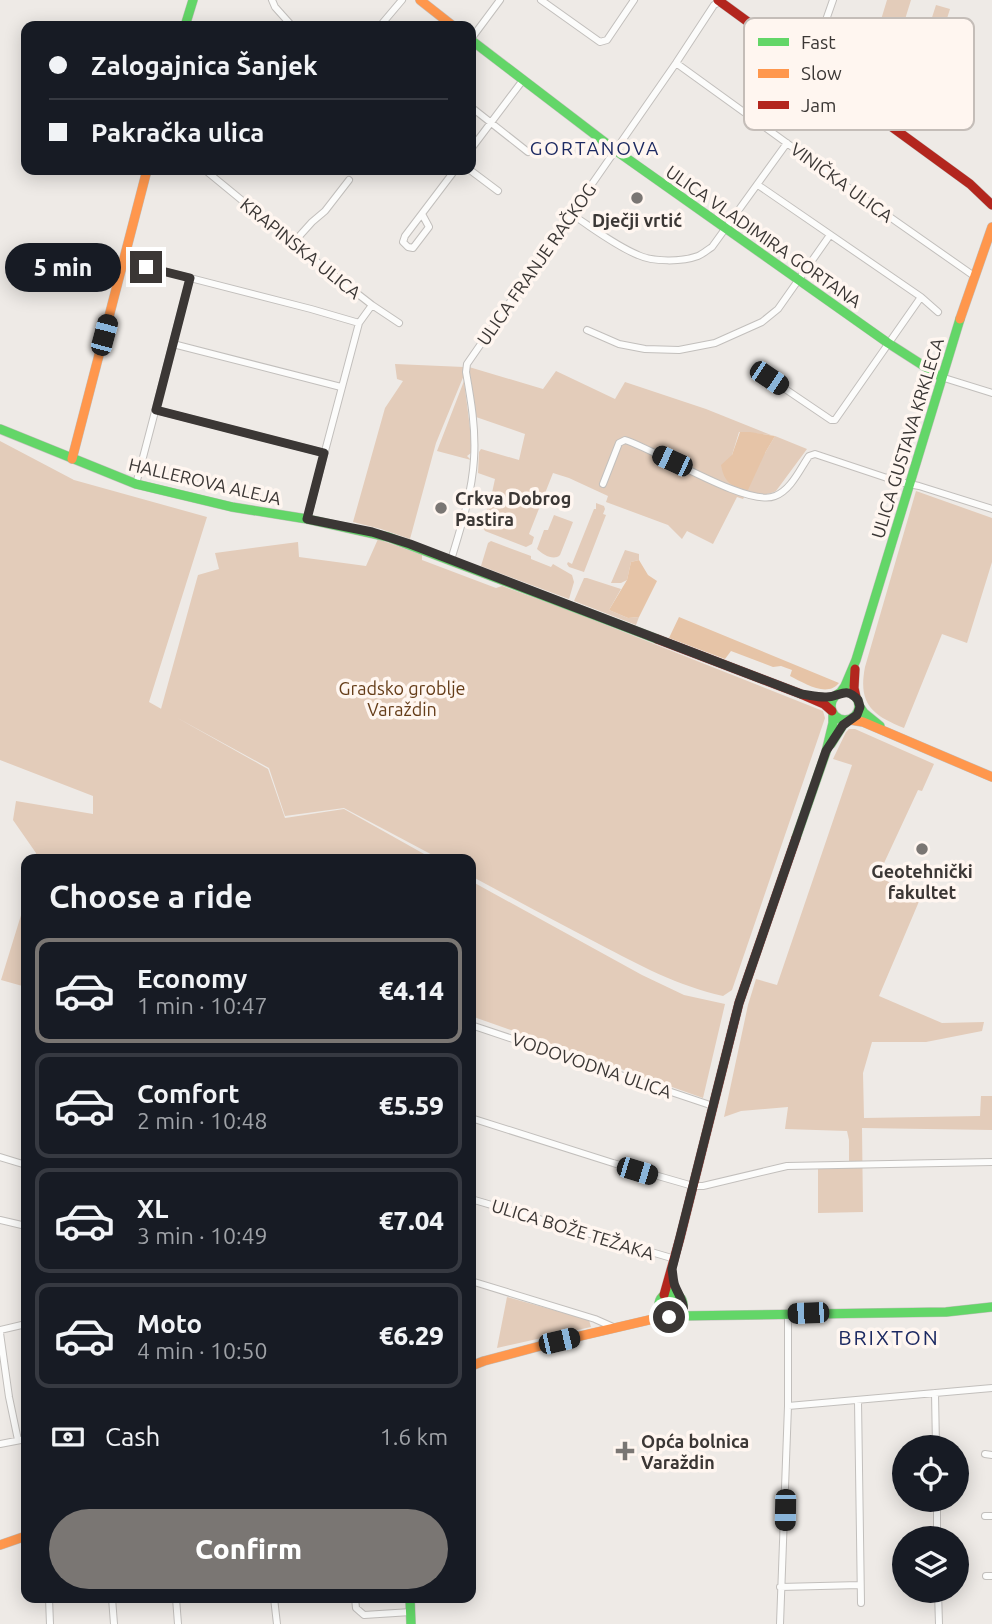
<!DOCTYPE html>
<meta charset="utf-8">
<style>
body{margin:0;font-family:Ubuntu,sans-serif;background:#20242c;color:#f1f3f6;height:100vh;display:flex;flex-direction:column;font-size:26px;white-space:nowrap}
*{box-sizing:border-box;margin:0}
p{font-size:23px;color:#9ea1a6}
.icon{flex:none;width:38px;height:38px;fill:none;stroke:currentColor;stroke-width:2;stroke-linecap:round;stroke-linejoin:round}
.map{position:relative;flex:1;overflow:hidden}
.sheet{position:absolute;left:21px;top:854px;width:455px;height:749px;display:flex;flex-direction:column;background:#171b24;border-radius:14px;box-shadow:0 4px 18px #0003}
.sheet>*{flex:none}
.top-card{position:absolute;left:21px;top:21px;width:455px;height:154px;border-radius:14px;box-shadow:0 4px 18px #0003;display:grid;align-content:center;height:154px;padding:0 28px;background:#171b24}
.tools{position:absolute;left:892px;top:1435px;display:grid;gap:14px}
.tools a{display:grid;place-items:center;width:77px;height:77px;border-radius:50%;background:#171b24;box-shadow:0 4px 18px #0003;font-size:35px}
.end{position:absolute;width:32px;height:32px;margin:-16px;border:9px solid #3b3735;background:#fff;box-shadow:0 0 0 4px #fff}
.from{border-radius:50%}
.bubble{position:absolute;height:49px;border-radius:24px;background:#171b24;box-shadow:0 4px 18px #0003;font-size:23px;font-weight:800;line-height:49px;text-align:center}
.car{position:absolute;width:21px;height:42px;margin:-21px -10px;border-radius:9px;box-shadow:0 0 5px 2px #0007;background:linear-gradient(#222 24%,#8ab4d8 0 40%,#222 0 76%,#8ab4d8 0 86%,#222 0)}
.top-card b{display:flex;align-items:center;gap:24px;height:66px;font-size:26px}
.top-card b+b{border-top:2px solid #363941}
.top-card i{width:18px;height:18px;background:#f1f3f6}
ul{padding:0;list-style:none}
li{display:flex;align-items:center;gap:21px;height:105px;margin:0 14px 10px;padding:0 14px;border:4px solid #363941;border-radius:14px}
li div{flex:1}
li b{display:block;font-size:26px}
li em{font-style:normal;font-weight:800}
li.active{border-color:#7a7673}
li>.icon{width:63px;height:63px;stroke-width:1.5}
h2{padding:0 28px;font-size:32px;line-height:84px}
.pay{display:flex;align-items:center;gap:18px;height:77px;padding:0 28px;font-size:26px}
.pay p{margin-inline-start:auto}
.button{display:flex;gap:14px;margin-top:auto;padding:14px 28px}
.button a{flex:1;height:80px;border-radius:42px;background:#7a7673;color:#fff;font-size:28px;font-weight:800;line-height:80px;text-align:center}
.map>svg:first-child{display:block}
.green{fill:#e3ccba}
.forest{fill:#e6c4a7}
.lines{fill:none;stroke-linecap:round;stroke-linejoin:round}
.street-casing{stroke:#c2bfbc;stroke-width:8}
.fast-casing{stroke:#c2bfbc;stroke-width:10}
.slow-casing{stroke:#c2bfbc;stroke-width:10}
.jam-casing{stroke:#c2bfbc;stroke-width:10}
.street{stroke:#fcfcfb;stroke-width:6}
.fast{stroke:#63d668;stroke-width:9}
.slow{stroke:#ff974d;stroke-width:9}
.jam{stroke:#b3261e;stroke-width:9}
.route{stroke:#3b3735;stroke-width:9}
.poi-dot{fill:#7a7673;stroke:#fff6f0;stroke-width:2.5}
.labels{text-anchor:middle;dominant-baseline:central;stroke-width:7;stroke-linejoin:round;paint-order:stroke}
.street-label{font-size:18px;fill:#3b3735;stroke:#fff6f0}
.poi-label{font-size:18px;font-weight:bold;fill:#3b3735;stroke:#fff6f0}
.park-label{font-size:18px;fill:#653d19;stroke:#fff6f0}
.neighbourhood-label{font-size:19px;letter-spacing:2px;fill:#1d2a62;stroke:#fff6f0}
.quarter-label{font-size:21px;letter-spacing:2px;fill:#1d2a62;stroke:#fff6f0}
.key{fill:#fff6f0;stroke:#c4bdb8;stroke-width:2}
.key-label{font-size:19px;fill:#3b3735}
</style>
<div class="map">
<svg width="992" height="1624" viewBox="0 0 992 1624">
<rect width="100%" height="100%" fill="#eeeae6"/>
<path class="green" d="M887,0h24l-9,29 -22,-6z
M936,5l14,4 -8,25 -14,-4z
M395,364l69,3v8l-28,68 -26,96 -29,-10 -28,-7 32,-114 18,-27 -6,-2z
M469,367l74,22 13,-18 59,28 10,-17 81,27 65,26 -32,-3 -7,23 33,-2 10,-17 32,13 -31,42c-10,5 -18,3 -28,0l-5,8 -6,-2 -24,47 -26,-13 -5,8 -14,-14 -62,-23 2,-6 -39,-18 -16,-5 -24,61 5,3 -2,7 -6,3 -41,-16 -4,-7 9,-22 5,-23 -17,-6 1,-21 2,-3 38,11 6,-26 -49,-17z
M464,381l8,63 -1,9 -4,3 4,4 -34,-9z
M0,441l74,39 133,37 -58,185 119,67 17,49 59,-9 89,50h-398l1,-6 -23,-33 3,-19 77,13v-18l-93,-36z
M916,491l76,27v44l-25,81 -25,-9 -38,94c-33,-13 -46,-25 -39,-61z
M596,503l8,3 1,3 -2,5 3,1 -22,57 -15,-5 -2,-3 1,-2 4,2 22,-55h2z
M554,515l19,7 -13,33c-6,6 -17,0 -23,-6l7,-19h4z
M378,539l44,16v5l74,28 6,-2 69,25 252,100 2,7 -93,272 -9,6c-45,-10 -84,-31 -124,-52 -43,-22 -85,-45 -128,-68v-17h-31l-96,-51 -59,8 -16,-48 -108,-59 37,-134 21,-6 -4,-16 83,-11 1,15 67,9z
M491,541l40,15v3l20,8 2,-3 19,11 2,7 -5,17 -88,-33 7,-23z
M625,550l14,4v6l-8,2 -4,18 -6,3h-10z
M584,578h3l34,11 -12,21 19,8 11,-1 -3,8 -62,-24z
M849,729h6l79,35 -12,27 -4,-1 -40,86 42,23 -41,97 63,27 42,-1 -2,9 -56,11h-54l-9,31 1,45 116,-2 1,-20h11v34l-130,-2 1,84 -45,1v-46l31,-1v-26l-2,-9 -62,-2 3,-22 -47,4 -17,6 24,-112 8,-26 21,6 75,-220 -19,-6 13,-27z
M471,881l171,94 42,20 41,9 -22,94 -232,-82z
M26,899v88l-25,-7z
M507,1297l82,23 2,7 -94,21z"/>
<path class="forest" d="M740,432h10l25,4 -10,17 -17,37c-17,-3 -24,-8 -27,-25l11,-10z
M639,560l9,15 9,6 -18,36 -11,1 -19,-8 18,-30 4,-18z
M679,617l160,66c-12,15 -35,0 -49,-7l2,-6 -11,-4 -8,1 -42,-16 -6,8 -56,-21z"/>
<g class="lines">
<g class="street-casing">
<path id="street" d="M272,0l3,7 17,19
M541,0l59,42 7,-2 27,-40
M826,20l7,-20
M380,26l22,-26
M471,39l29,-39
M676,63l191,138 107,75
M471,107l57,45
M471,149l52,-69
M205,170l117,96 50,39 27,18
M470,170l28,21
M758,185l163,112 17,15
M422,214l7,13 -16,21 -5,-1 -5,-5 2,-6 50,-66
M571,214c22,14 43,31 67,41 15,7 44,7 60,1 5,-2 9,-6 14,-9l75,-104
M294,242l18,-20 13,-11 24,-31
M124,261l187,48 48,14 13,-18
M587,330l32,14 26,5 34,1 36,-7 47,-21 16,-13 52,-74
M173,344l168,43
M941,377l51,16
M769,378l62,42h4l86,-123
M156,410l168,43
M136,484l54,-206
M603,484l16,-41 6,-3c32,10 123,68 150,56 16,-6 25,-27 34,-40l6,-2 84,28 20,4 73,23
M307,519l52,-196
M451,560c10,-33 21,-67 23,-101 2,-30 -3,-59 -8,-87l1,-8 209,-301 38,-58 6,-3
M471,1025l242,81
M471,1118l142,45 80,23h10l84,-20 205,-4
M0,1157l26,8
M471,1199l204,60
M0,1220l26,6
M471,1281l124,38 18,8
M0,1330l26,-6
M0,1333l9,64 9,43
M935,1393l1,54
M858,1401l3,202
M788,1406l204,-18
M0,1444l26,-5
M985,1454l7,1
M937,1500v38
M985,1516h7
M986,1576h6
M780,1587l80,-2
M938,1591l1,33
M49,1598l1,26
M112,1598l2,26
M176,1598l2,26
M274,1598l3,26
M355,1598l1,10 8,7 47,-3
M780,1624l8,-218v-92"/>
</g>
<g class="fast-casing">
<path id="fast" d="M185,26l8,-26
M471,40l144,110 273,193 53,34
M0,429l136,55 96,23 75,12 81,18 269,102
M831 706a14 14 0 1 1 28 0a14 14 0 1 1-28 0Z
M840,693l5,-7 11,-26 104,-341
M860,707l4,6 16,13
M831,744l12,-19 5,-4
M796,838l30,-86 7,-29v-10
M659 1305a12 12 0 1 1 24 0a12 12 0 1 1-24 0Z
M677,1316l269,-4 46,-5
M410,1598l1,26"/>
</g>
<g class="slow-casing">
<path id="slow" d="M420,0l33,26
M960,319l32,-92
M72,459l75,-289
M851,720l12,2 129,55
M471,1366l13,-5 75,-20 107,-25
M0,1545l26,-9"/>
</g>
<g class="jam-casing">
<path id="jam" d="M718,0l252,184 22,21
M657,639l144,55 23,10 8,7
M855,669l-1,19 2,9
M664,1295l16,-57 59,-235 57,-165"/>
</g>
<use href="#street" class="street"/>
<use href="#fast" class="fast"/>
<use href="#slow" class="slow"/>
<use href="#jam" class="jam"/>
</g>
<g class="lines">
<path class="route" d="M146,267l44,11 -34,132 168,43 -17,66 65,13 38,12 391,150c8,1 16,3 24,3 15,1 20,-12 33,3l2,7 -3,8 -14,10 -17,26 -87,252 -67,266c1,5 1,12 3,17 5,13 19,29 -6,31"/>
</g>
<g class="poi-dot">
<circle cx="637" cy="198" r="7"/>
<circle cx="441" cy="508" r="7"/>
<circle cx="922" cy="849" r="7"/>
<path d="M621.5 1440.5h7v7h7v7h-7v7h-7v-7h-7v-7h7z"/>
</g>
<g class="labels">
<g class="street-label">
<text transform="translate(842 182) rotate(36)">VINIČKA ULICA</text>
<text transform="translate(764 236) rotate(35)">ULICA VLADIMIRA GORTANA</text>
<text transform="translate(301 248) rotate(39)">KRAPINSKA ULICA</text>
<text transform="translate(536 264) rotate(-55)">ULICA FRANJE RAČKOG</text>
<text transform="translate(907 438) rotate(-73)">ULICA GUSTAVA KRKLECA</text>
<text transform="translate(205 481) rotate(13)">HALLEROVA ALEJA</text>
<text transform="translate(592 1065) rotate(19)">VODOVODNA ULICA</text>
<text transform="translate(573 1229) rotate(17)">ULICA BOŽE TEŽAKA</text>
</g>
<g class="poi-label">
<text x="637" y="220">Dječji vrtić</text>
<text x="455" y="498" text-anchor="start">Crkva Dobrog<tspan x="455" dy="21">Pastira</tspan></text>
<text x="922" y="871">Geotehnički<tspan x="922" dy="21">fakultet</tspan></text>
<text x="641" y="1441" text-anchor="start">Opća bolnica<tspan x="641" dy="21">Varaždin</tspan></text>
</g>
<g class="park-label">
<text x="402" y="688">Gradsko groblje<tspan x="402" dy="21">Varaždin</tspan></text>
</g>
<g class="neighbourhood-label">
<text x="595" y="148">GORTANOVA</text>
</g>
<g class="quarter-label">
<text x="889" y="1337">BRIXTON</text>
</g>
</g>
<rect x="744" y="18" width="230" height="112" rx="10" class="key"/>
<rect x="758" y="38" width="31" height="8" fill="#63d668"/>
<rect x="758" y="69" width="31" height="9" fill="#ff974d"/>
<rect x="758" y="101" width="31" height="8" fill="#b3261e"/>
<g class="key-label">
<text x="801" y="49">Fast</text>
<text x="801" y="80">Slow</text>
<text x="801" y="112">Jam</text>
</g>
</svg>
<div class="tools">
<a><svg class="icon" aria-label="locate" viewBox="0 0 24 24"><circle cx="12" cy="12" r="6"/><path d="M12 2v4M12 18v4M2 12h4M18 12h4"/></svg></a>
<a><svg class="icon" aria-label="layers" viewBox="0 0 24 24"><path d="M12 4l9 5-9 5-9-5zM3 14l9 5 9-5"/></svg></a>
</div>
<i class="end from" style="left:669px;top:1317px"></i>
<i class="end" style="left:146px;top:267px"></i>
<div class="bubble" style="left:5px;top:243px;width:116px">5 min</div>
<i class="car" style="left:104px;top:335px;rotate:15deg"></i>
<i class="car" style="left:769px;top:378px;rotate:124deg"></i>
<i class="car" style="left:672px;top:461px;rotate:295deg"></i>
<i class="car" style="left:637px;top:1171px;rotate:107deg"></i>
<i class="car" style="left:808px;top:1313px;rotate:268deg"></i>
<i class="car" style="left:559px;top:1341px;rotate:77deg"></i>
<i class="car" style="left:785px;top:1510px;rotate:181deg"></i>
<div class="top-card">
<b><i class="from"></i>Zalogajnica Šanjek</b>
<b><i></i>Pakračka ulica</b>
</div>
<section class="sheet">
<h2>Choose a ride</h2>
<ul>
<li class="active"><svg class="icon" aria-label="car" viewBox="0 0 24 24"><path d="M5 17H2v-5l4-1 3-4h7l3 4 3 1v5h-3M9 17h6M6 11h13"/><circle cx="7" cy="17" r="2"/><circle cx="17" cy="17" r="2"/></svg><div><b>Economy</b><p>1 min · 10:47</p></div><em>€4.14</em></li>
<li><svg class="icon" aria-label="car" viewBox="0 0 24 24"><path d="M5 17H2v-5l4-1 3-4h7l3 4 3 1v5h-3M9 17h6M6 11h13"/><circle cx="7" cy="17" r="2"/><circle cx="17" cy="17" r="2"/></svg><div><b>Comfort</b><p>2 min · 10:48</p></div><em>€5.59</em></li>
<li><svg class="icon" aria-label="car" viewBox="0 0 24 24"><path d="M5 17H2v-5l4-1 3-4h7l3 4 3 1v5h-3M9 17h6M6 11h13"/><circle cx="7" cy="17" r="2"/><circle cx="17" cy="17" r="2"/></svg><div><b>XL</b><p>3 min · 10:49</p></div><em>€7.04</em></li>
<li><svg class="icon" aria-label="car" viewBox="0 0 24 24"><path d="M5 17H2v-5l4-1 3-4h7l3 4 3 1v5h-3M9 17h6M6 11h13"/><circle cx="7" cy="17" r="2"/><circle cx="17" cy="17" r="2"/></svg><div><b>Moto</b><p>4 min · 10:50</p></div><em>€6.29</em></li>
</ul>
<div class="pay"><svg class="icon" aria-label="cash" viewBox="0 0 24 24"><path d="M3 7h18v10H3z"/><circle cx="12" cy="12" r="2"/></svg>Cash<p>1.6 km</p></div>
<div class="button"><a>Confirm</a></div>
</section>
</div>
